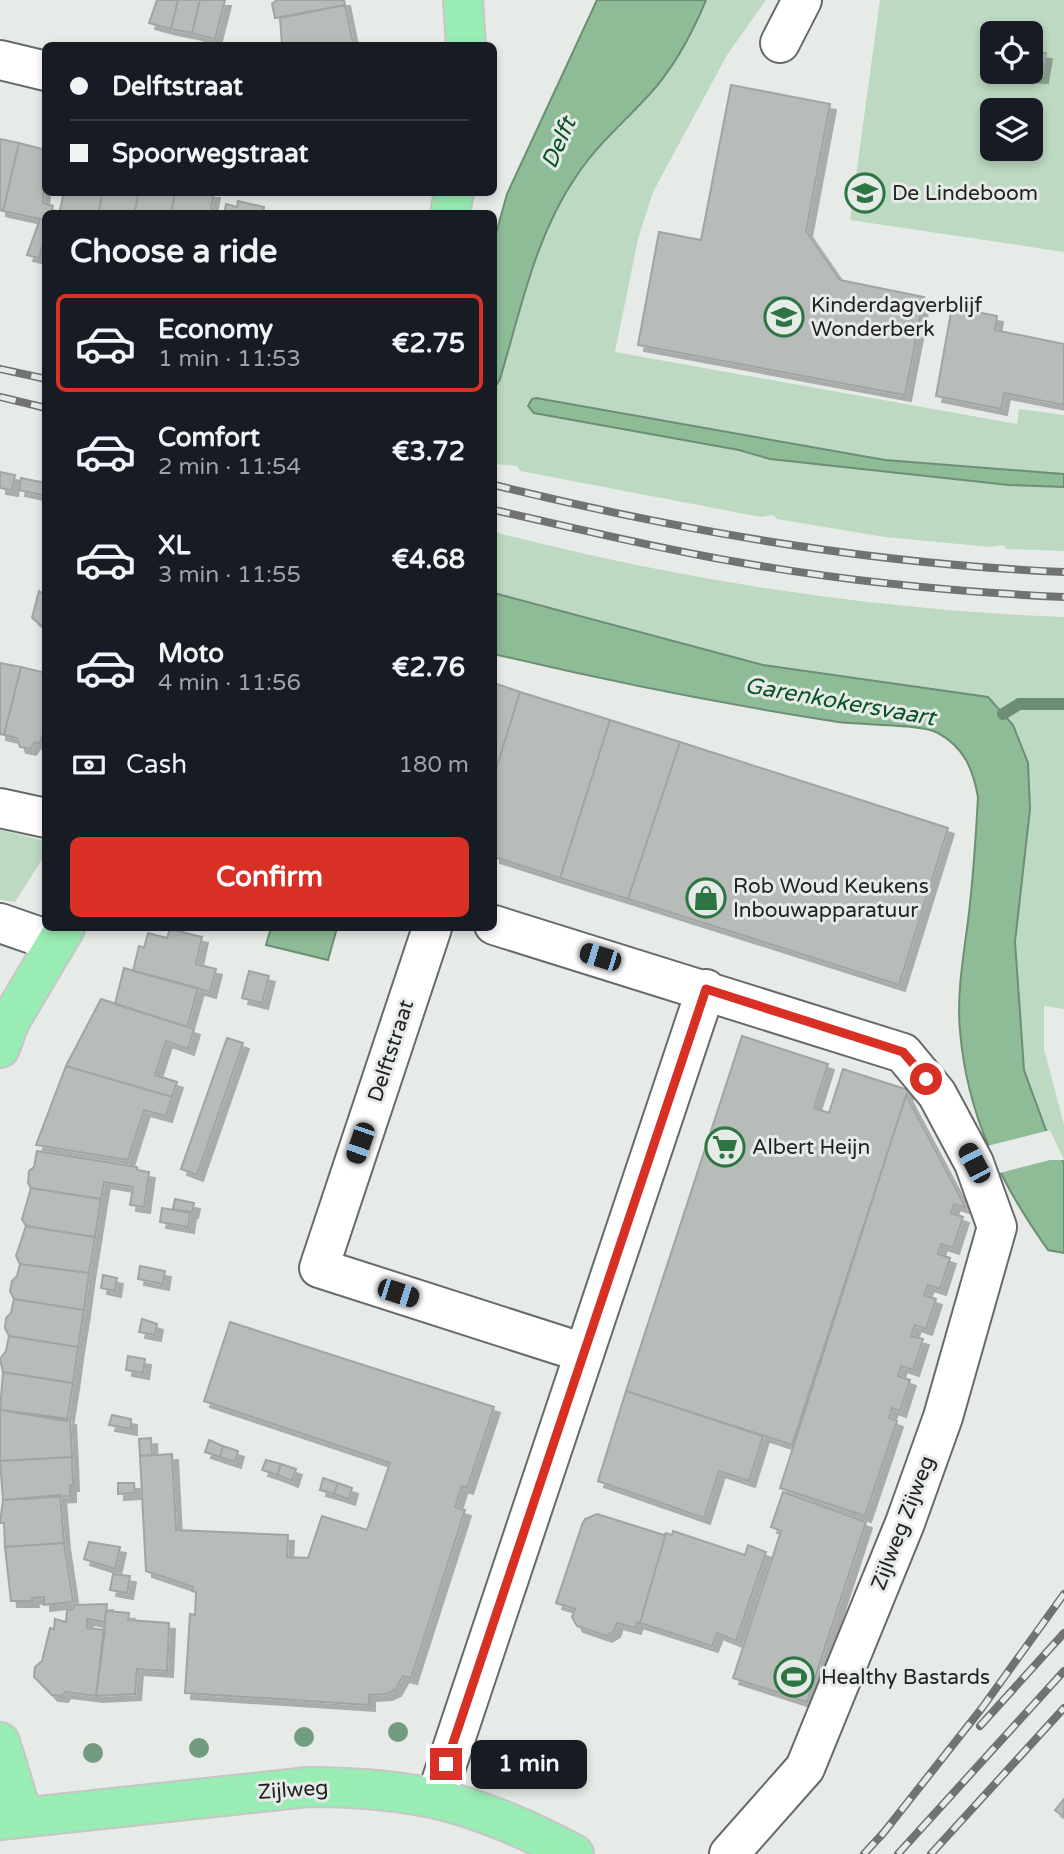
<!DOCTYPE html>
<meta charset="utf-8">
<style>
body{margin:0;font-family:"Varela Round",sans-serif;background:#20242c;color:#f1f3f6;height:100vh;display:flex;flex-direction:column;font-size:26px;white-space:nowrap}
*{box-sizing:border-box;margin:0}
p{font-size:23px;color:#9ea1a6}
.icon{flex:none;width:38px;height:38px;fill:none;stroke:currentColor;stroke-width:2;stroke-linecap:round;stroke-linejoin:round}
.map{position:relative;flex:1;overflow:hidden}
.side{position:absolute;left:42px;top:210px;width:455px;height:721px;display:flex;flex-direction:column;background:#171b24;border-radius:10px;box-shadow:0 4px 10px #0003}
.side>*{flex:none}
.top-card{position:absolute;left:42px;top:42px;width:455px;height:154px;border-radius:10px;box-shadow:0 4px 10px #0003;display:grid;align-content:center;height:154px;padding:0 28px;background:#171b24}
.tools{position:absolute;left:980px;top:21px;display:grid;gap:14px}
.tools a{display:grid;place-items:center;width:63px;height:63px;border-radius:10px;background:#171b24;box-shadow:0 4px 10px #0003;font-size:35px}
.end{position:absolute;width:32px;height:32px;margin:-16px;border:9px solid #d93025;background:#fff;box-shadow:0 0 0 4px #fff}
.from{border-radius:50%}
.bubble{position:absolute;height:49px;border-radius:10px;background:#171b24;box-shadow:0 4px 10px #0003;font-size:23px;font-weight:700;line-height:49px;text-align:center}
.car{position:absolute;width:21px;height:42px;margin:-21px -10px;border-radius:9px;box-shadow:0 0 5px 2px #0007;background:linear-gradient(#222 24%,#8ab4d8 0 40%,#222 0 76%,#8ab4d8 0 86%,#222 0)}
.top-card b{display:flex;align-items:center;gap:24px;height:66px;font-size:26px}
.top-card b+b{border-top:2px solid #363941}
.top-card i{width:18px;height:18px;background:#f1f3f6}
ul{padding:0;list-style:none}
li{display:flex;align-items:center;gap:21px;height:98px;margin:0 14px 10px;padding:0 14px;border:4px solid transparent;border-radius:10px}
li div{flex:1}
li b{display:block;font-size:26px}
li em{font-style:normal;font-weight:700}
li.selected{border-color:#d93025}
li>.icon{width:63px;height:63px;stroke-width:1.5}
h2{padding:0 28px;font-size:32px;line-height:84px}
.pay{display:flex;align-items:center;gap:18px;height:77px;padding:0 28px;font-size:26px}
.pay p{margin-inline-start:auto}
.cta{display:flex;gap:14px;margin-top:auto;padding:14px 28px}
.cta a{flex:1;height:80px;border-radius:10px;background:#d93025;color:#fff;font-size:28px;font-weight:700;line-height:80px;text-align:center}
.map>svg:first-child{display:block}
.green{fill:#bdd9c2;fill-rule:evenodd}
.water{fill:#8ebc97;stroke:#6d8e74;stroke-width:2}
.pier{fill:#e7ebe7}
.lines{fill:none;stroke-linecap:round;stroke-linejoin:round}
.stream{stroke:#6d8e74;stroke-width:12}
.building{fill:#b8bcb9;stroke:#a1a5a2;stroke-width:2;filter:url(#shadow)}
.minor-casing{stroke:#676b68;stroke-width:42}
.major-casing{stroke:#c5c6c5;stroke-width:42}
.minor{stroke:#fff;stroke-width:38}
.major{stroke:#99ecb3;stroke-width:38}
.rail-casing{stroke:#717371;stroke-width:8}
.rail{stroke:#e7ebe7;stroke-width:5;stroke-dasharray:16;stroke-linecap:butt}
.tree{fill:#729b80}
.route{stroke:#d93025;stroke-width:9}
.labels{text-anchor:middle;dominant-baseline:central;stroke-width:6;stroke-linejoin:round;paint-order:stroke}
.poi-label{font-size:21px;fill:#212221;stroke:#e7ebe7;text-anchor:start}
.street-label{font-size:21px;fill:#212221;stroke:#e7ebe7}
.water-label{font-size:23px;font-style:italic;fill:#095326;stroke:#e7ebe7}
</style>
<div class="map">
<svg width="1064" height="1854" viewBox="0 0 1064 1854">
<defs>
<filter id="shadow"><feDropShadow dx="6" dy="6" stdDeviation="0" flood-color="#0004"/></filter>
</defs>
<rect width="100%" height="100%" fill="#e7ebe7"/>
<path class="green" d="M706,0h60l-39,55 -74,137 -15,47 -23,113 402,72 2,-15 45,6v59l-179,-14 -348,-62 -8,8 5,7 205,37 31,9 239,26 55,2v64l-57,-2 -4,-4 -13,2 -105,-10 -108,-18 -4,-4 -12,2 -241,-46 -3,-5 -23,-2v-75l6,-10c21,-70 35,-143 76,-204 21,-30 48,-53 72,-79 24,-26 44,-64 58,-96z
M880,0h184v252l-214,-32zM992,33h39v39h-39zM992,110h39v39h-39z
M494,532c186,48 378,78 570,85v392l-20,-3v43l20,76v38l-14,-22 -26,-71 -9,-128 15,-133 -2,-46 -15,-38 -25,-28 -225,-32 -269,-72z
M0,830l45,11v14l-30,47 -15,-2z"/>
<path class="water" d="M597,0h109c-14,34 -32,68 -58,96 -24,26 -51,49 -71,79 -42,61 -56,134 -77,204l-6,10v-148l13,-47z
M536,398l349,62 179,14v13l-55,-2 -239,-26 -31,-9 -205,-37 -6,-7 4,-7z
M494,593l269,72 225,32 25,28 15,38 2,46 -15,133 9,128 26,71 14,22v90l-16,-3c-48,-67 -81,-136 -88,-219 -4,-43 6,-86 10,-128 4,-35 6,-70 8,-106 -5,-28 -14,-50 -40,-64 -16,-9 -78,-8 -100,-11 -116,-18 -231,-41 -344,-68z
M271,928h66l-9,32 -62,-15z"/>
<path class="pier" d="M1050,1130l14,30h-14l-54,14 -9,-28z"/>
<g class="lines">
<path class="stream" d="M1003,714l16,-10h45"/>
</g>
<path class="building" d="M157,0h21l-7,29 -22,-6z
M178,0h22l-8,33 -21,-4z
M200,0h25l-10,39 -23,-6z
M277,0h67l1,5 -70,13 -3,-14z
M345,5l7,34 6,7h-76l-2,-28z
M1031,51l15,2 -4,24 -17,-1 1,-4h5z
M731,85l99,19 -24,127 34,49 84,17 -19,98 -267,-50 21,-113 42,8z
M0,139l19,4 -16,68 -3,-1z
M19,143l27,7 -3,53 10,3 -2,8h-5v19l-7,25 -12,-3 13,-36 -37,-8z
M64,192h39l-5,22h-39z
M103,192h36l-5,22h-36z
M139,192h36l-4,22h-37z
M175,192h39l-4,22h-39z
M238,201l26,6 -1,7h-39l2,-10 11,3z
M952,307l45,9 -2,14 69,14v61l-60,-12 -3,16 -65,-13z
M0,472l15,3 -3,15 -12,-2z
M21,478l25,5v13l-27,-6z
M39,591l7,5 -2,32 -12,-10z
M0,663l21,4 -17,68 -4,-1z
M21,667l25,6v48l-6,23 -5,-2 -5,7 -10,-2 -3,-9 -13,-3z
M494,683l26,9 -26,84z
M520,692l90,28 -50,158 -66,-21v-81z
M610,720l70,22 -52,157 -68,-21z
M680,742l268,86 -49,157 -271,-86z
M170,929l32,8 -6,27 20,5 -6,23 -77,-21 6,-25 5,2 4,-15 19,5z
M124,968l74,20 -11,39 -72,-23z
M249,971l20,5 -7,27 -20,-5z
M101,999l93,30 -6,20 -22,-8 -11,34 22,7 -5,15 -106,-31z
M742,1036l86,28 -14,44 15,5 14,-44 65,21 -116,355 -166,-54z
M227,1038l16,5 -46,132 -16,-6z
M66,1066l106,31 -6,19 -22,-6 -16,50 -92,-15z
M906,1095l60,113 -12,-4 -3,9 12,4 -10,31 -12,-4 -3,10 12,4 -10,31 -12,-4 -4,10 12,4 -10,30 -11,-4 -4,11 12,3 -10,31 -12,-4 -3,10 12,4 -10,31 -8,-3 -3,10 8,3 -32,95 -85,-28z
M37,1151l100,16v3l12,2 -5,35 -14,-2 3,-18 -29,-5 -3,17 -70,-11 -3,-5 1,-12 5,-4z
M31,1188l70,11 -6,38 -69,-11 -4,-7z
M175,1199l19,4 -2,9 -19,-3z
M162,1208l28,5 -2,14 -28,-5z
M26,1226l69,11 -6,36 -69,-9 -4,-8z
M20,1264l69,9 -5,37 -70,-11 -4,-8 2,-10 5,-5z
M140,1266l25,5 -2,13 -25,-5z
M103,1275l14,3 -2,13 -14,-3z
M14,1299l70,11 -6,37 -69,-11 -4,-8 1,-10 5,-5z
M142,1319l15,5 -2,11 -16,-3z
M230,1322l264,85 -27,81 -5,-2 -7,21 10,3 -54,168 -8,-2 -8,14 -9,4 -17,1v10l-184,-12 5,-79 5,1 1,-23 -4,-1 1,-4 -47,-16 -6,-115 32,-2 4,76 112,5 -1,22 21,1 14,-42 45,14 23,-67 -186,-62z
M9,1336l69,11 -5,36 -70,-11 -3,-13 6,-8z
M128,1356l17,3 -2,14 -17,-3z
M3,1372l70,11 -6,38 -67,-11z
M626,1391l137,45 -14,45 -30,-10 -15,47 -106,-37z
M0,1410l70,9 2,38 -72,4z
M112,1415l19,4v10l-22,-4z
M151,1438l1,17 -12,1 -1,-17z
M209,1440l14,6 -3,11 -15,-5z
M223,1446l15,5 -3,11 -15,-5z
M72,1457l1,28h-3v11l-67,4 -3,-39z
M266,1460l15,4 -4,11 -15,-5z
M281,1464l15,5 -4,12 -15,-6z
M323,1478l15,5 -4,11 -14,-4z
M118,1483h16l1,10 -17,1z
M338,1483l14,5 -3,11 -15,-5z
M783,1492l83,30 -59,180 -74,-24 48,-147 -10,-4z
M60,1495l4,48 -59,4 -1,-24h-4l3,-23z
M597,1514l67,21 2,-2 -26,90 -3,-1 -2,6 -18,-5 -3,8 -8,5 -29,-10 -5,-9 3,-8 -19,-6 26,-78 3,-6z
M673,1531l72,24 3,-10 18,7 -30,89 -19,-8 -5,13 -72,-23 26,-90 6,2z
M89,1542l31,5 -5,22 -31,-10z
M64,1543l9,59 -29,3v-8l-12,1 1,3h-22l-6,-54z
M113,1574l17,2 -3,17 -17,-3z
M107,1604l-2,18 -18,-3v9l18,2 -9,66 -31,-4 -3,4 -10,-1 -18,-18 1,-10 7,-6 8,-33 4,1 1,-10 11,3 1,-12 6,-1 1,-4z
M106,1611l23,2 -1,7 41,3 -2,48 -30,-2 -2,25 -39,2z
M1064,1799v18l-9,-7z"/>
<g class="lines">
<g class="minor-casing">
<path id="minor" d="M780,43l22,-43
M0,60l46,11
M0,808l46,10
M0,923l55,19
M494,925l409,128 34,41 37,69 23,64 -54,190 -38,106 -100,245 -76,86
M432,928l-113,340 265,85
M436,1797l270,-808"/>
</g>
<g class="major-casing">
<path id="major" d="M463,0l3,46
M450,214l4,-22
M0,1048l10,-27 55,-93
M0,1742l23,75
M0,1820l308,-33c109,0 170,16 266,67"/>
</g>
<use href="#minor" class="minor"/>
<use href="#major" class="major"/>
<g class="rail-casing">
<path id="rail" d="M0,369l46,10
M0,397l46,11
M494,485c186,46 378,79 570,87
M494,510c81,18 161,38 243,52 108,19 218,30 327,35
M980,1726l84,-93
M881,1836l101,-128 82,-114
M864,1854l22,-24
M898,1854l166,-183
M931,1854l133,-146"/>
</g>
<use href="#rail" class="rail"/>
</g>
<g class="tree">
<circle cx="398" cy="1732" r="10"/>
<circle cx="304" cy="1737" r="10"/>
<circle cx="199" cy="1748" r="10"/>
<circle cx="93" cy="1753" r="10"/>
</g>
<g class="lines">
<path class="route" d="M446,1764l260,-775 197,63 23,27"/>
</g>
<defs>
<g id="school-ring" transform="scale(2.0125)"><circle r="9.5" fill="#e7ebe7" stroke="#2d7543" stroke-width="1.5"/><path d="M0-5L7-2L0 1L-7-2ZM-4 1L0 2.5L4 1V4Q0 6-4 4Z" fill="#2d7543"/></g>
<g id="shop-ring" transform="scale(2.0125)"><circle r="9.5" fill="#e7ebe7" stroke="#2d7543" stroke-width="1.5"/><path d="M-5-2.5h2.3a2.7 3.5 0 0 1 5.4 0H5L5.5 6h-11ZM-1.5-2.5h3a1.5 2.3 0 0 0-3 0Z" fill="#2d7543"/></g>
<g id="supermarket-ring" transform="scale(2.0125)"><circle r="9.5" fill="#e7ebe7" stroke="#2d7543" stroke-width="1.5"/><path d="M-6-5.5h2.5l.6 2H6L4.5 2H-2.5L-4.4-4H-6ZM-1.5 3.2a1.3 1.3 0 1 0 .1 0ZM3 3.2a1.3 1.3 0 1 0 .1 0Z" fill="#2d7543"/></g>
<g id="stadium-ring" transform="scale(2.0125)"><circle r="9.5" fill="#e7ebe7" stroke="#2d7543" stroke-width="1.5"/><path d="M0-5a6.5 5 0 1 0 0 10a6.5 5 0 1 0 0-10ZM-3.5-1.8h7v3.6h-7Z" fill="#2d7543"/></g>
</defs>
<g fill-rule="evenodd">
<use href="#school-ring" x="865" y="193"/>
<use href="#school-ring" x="784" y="317"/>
<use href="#shop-ring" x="706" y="898"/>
<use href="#supermarket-ring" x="725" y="1147"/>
<use href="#stadium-ring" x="794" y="1677"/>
</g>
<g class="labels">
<g class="poi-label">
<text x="892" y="193">De Lindeboom</text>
<text x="811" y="305">Kinderdagverblijf<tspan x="811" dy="24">Wonderberk</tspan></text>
<text x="733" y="886">Rob Woud Keukens<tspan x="733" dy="24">Inbouwapparatuur</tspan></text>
<text x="752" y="1147">Albert Heijn</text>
<text x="821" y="1677">Healthy Bastards</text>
</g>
<g class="street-label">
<text transform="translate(391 1051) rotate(-72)">Delftstraat</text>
<text transform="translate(903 1523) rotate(-69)">Zijlweg Zijweg</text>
<text transform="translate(293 1790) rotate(-4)">Zijlweg</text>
</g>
<g class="water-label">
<text transform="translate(559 143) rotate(-66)">Delft</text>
<text transform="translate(840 702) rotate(10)">Garenkokersvaart</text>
</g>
</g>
</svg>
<div class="tools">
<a><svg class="icon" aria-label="locate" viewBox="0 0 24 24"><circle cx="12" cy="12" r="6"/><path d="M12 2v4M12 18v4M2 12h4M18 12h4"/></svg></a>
<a><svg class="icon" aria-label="layers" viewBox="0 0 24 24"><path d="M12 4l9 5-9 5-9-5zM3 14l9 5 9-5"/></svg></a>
</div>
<i class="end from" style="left:926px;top:1079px"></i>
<i class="end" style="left:446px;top:1764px"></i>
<div class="bubble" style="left:471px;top:1740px;width:116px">1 min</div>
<i class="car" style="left:600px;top:957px;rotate:287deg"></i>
<i class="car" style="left:360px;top:1143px;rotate:199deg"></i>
<i class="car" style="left:974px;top:1163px;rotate:332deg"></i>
<i class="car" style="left:398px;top:1293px;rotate:108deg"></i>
<div class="top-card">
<b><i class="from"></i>Delftstraat</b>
<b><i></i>Spoorwegstraat</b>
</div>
<section class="side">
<h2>Choose a ride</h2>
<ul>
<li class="selected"><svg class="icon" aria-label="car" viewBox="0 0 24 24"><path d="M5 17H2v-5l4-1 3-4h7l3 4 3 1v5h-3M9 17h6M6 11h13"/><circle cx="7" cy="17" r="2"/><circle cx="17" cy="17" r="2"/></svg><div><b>Economy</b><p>1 min · 11:53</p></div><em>€2.75</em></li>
<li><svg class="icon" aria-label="car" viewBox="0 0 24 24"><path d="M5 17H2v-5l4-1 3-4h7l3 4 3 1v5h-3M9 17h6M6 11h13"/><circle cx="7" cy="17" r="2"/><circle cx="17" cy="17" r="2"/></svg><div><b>Comfort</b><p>2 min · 11:54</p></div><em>€3.72</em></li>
<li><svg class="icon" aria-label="car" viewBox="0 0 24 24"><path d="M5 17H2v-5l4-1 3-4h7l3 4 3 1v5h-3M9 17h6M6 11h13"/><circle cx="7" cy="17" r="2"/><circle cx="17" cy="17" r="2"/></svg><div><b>XL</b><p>3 min · 11:55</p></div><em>€4.68</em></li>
<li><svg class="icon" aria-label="car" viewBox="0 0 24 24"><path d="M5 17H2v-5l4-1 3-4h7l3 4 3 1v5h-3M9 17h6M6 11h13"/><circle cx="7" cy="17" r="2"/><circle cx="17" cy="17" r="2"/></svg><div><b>Moto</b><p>4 min · 11:56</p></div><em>€2.76</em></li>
</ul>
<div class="pay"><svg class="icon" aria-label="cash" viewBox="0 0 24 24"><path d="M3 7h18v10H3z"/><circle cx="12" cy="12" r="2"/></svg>Cash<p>180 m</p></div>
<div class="cta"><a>Confirm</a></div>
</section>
</div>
